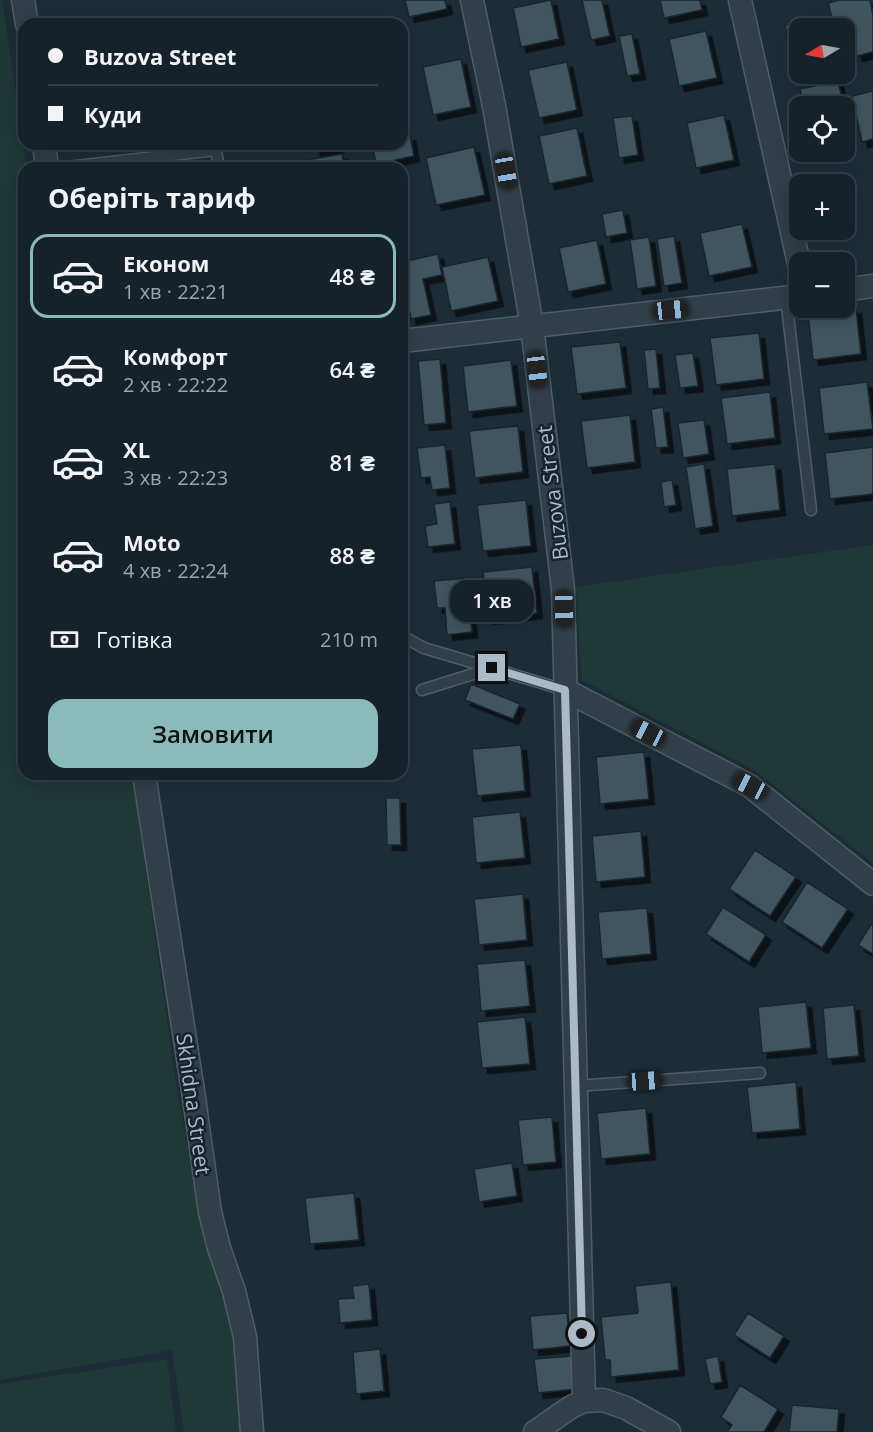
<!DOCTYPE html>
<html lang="uk">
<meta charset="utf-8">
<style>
body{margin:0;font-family:"Open Sans",sans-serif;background:#1f2a32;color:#f1f3f6;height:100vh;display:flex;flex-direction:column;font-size:22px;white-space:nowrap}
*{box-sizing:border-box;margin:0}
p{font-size:20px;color:#9ea4a8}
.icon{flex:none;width:33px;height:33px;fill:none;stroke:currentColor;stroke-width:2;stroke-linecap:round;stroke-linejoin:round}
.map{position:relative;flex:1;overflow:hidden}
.drawer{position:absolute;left:18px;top:162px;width:390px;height:618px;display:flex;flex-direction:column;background:#16222a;border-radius:18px;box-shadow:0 3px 15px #0003,0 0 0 2px #353f47}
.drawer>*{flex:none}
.guide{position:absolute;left:18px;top:18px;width:390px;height:132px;border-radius:18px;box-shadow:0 3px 15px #0003,0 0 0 2px #353f47;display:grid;align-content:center;height:132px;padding:0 30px;background:#16222a}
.needle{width:39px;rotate:260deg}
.tools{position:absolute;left:789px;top:18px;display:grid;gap:12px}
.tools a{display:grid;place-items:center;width:66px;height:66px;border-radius:12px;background:#16222a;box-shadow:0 3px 15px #0003,0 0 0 2px #353f47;font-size:30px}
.end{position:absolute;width:27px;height:27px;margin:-14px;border:8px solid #aabac6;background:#111;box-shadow:0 0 0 3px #111}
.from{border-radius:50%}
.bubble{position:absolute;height:42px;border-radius:18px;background:#16222a;box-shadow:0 3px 15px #0003,0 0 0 2px #353f47;font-size:20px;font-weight:600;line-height:42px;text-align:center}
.car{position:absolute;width:18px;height:36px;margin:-18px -9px;border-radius:8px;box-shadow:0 0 4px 2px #0007;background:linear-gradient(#222 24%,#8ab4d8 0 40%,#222 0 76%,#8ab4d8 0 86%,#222 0)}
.guide b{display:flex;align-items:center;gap:21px;height:57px;font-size:22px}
.guide b+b{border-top:2px solid #353f47}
.guide i{width:15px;height:15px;background:#f1f3f6}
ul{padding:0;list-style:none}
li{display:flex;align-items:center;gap:18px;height:84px;margin:0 12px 9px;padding:0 18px;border:3px solid transparent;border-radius:18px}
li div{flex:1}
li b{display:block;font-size:22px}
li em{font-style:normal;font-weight:600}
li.on{border-color:#8bbbb9}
li>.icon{width:54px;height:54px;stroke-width:1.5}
h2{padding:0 30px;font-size:27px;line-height:72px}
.pay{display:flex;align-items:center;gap:15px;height:66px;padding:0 30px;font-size:22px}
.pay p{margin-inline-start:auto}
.cta{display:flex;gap:12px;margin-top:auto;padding:12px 30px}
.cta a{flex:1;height:69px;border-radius:18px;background:#8bbbb9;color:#111;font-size:24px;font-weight:600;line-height:69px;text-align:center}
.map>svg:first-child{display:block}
.green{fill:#1f3937}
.building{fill:#3f5460;stroke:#18262e;stroke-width:1.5;filter:url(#shadow)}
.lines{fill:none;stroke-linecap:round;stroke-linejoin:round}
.lane-casing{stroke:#4e5d66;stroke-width:13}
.street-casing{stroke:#4e5d66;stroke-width:25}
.lane{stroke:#313f48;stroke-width:10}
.street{stroke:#313f48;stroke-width:22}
.route{stroke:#aabac6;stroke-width:8}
.labels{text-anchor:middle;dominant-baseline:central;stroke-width:5;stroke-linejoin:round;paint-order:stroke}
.street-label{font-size:21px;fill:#aabac6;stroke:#16242c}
</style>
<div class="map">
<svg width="873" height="1432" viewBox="0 0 873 1432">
<defs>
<filter id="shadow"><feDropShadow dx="5.5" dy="5.5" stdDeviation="0" flood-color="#0009"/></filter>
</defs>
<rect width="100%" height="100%" fill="#1d2d38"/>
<path class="green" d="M0,0h2l25,168h-3v606h108l44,310 25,133 36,118 12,97h-65l-12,-82 -172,30z
M873,545v318l-119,-93 -172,-90 -7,-93z
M167,1359l9,73h-176v-48z"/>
<path class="building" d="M405,0h40l2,9 -38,8z
M551,0l8,39 -38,8 -8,-39z
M582,0h20l8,36 -19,4z
M660,0h40l2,10 -38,8z
M840,0h30l3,15v37l-16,4 -9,-38 -15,3 -5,-18z
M821,17l2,11h-23v41l-5,1 -10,-45z
M706,31l11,47 -38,8 -10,-47z
M632,34l8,40 -13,2 -8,-40z
M461,59l10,48 -38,8 -10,-48z
M567,62l10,48 -38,8 -11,-48z
M838,81l6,25h-40l-4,-17z
M873,91v48l-11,3 -10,-46z
M724,115l10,45 -38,8 -9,-45z
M632,116l6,39 -19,3 -6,-40z
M577,128l10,48 -38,8 -10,-48z
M410,135l4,21 -19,4 2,8h-20l-5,-24h30v-7z
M314,144h24v3l-23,4z
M474,147l11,48 -49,10 -10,-47z
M342,154l3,14h-43l-1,-7z
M623,210l4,23 -21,4 -4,-23z
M742,224l10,43 -43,9 -9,-43z
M674,236l8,47 -18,3 -7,-47z
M649,237l7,49 -19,3 -7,-49z
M597,240l9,44 -38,8 -9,-44z
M438,254l4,21 -19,4 8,36 -20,4 -9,-44v-13z
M488,257l10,44 -47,10 -9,-44z
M856,308l5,46 -48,6 -5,-46z
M759,333l5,46 -48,6 -6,-47z
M620,342l6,46 -49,6 -6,-47z
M656,349l4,39 -12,1 -4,-39z
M693,353l5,33 -18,2 -5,-33z
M440,359l6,64 -22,2 -6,-64z
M511,360l6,46 -49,6 -5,-46z
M867,382l6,47 -49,5 -5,-46z
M770,392l5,46 -48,6 -6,-46z
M663,407l5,40 -12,1 -5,-39z
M630,415l5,47 -48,6 -6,-47z
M704,420l5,34 -26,4 -5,-35z
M518,426l5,46 -48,6 -6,-47z
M445,445l5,43 -18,2 -2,-13 -9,1 -4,-30z
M873,447v47l-43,5 -5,-46z
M704,464l9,62 -18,3 -9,-62z
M775,464l5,46 -48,6 -5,-47z
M672,480l4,25 -12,2 -3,-25z
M526,500l5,46 -48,5 -6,-46z
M450,502l5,42 -27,3 -3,-21 12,-2 -3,-20z
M532,567l5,46 -49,6 -5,-47z
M466,578l6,54 -25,3 -2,-27h-8l-3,-27z
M471,684l49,20 -7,15 -48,-19z
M521,745l4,46 -48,5 -5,-47z
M644,752l5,47 -49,5 -4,-47z
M386,798h14l1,47h-14z
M520,812l5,46 -49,5 -4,-46z
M641,831l4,46 -49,5 -4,-46z
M755,850l41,27 -26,39 -41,-27z
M807,882l41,27 -26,39 -40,-26z
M523,894l4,46 -48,5 -5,-46z
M723,907l43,28 -17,27 -43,-28z
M647,908l4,46 -49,5 -4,-47z
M873,922v32l-15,-9z
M525,960l5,46 -49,5 -4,-47z
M806,1002l5,46 -49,5 -4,-46z
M854,1005l5,51 -32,3 -4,-51z
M525,1017l5,47 -48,4 -5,-46z
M796,1082l4,47 -48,4 -5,-46z
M646,1108l4,46 -49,5 -4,-46z
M552,1117l4,45 -33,3 -5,-45z
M512,1163l5,33 -38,6 -5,-33z
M354,1193l5,47 -49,4 -5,-46z
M671,1282l8,88 -68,7 -1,-17h-5l-4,-43 37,-4 -3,-27z
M369,1284l3,36 -32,3 -2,-24 16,-1 -2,-12z
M567,1313l3,33 -37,4 -3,-34z
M748,1313l36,23 -14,22 -36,-23z
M380,1349l4,42 -28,3 -3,-42z
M572,1356l4,33 -38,4 -4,-34z
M718,1356l4,26 -12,2 -5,-25z
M740,1385l38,24 -14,23h-37l5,-7 -11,-8z
M792,1405l47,4 -2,23h-48z"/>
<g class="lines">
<g class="lane-casing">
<path id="lane" d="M59,168l157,-18 3,18
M786,298l25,212
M402,636l22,12 141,42
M422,690l70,-22
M576,1086l184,-13"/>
</g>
<g class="street-casing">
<path id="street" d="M23,0l4,24
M472,0l22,106 38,220 31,263 21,812 -13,6 -36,25
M740,0l60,268
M44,144l3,24
M844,290l29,-4
M402,341l398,-45
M565,690l185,96 123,98
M144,774l49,317 17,121 9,36 15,43 11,46 7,95
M584,1401l19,-1 23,8 43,24"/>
</g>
<use href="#lane" class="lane"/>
<use href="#street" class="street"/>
</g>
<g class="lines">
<path class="route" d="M492,668l73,22 17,644"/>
</g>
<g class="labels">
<g class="street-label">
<text transform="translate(552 493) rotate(-97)">Buzova Street</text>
<text transform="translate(194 1104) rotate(82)">Skhidna Street</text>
</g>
</g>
</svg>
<div class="tools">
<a><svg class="needle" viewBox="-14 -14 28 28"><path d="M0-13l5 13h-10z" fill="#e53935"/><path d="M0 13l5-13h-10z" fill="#9ea4a8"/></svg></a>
<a><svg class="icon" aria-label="locate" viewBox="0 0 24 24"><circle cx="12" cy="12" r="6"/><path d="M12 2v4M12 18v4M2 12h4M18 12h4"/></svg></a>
<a>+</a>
<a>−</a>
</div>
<i class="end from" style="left:582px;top:1334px"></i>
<i class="end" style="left:492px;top:668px"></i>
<div class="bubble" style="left:450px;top:580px;width:84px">1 хв</div>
<i class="car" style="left:506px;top:171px;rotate:170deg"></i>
<i class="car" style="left:671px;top:310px;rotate:84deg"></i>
<i class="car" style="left:537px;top:370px;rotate:173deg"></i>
<i class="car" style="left:564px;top:609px;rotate:179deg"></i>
<i class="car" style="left:648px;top:733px;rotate:297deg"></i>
<i class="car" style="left:750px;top:786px;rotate:297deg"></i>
<i class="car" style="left:645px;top:1081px;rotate:86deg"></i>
<div class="guide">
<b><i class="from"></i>Buzova Street</b>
<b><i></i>Куди</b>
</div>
<section class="drawer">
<h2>Оберіть тариф</h2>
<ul>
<li class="on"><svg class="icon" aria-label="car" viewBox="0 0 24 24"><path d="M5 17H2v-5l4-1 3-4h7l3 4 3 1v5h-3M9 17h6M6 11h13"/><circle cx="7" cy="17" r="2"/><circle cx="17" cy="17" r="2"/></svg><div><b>Економ</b><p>1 хв · 22:21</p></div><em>48 ₴</em></li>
<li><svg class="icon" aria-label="car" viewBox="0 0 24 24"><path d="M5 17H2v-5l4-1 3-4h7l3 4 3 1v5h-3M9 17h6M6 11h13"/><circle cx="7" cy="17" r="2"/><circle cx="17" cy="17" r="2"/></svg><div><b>Комфорт</b><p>2 хв · 22:22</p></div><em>64 ₴</em></li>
<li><svg class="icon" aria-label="car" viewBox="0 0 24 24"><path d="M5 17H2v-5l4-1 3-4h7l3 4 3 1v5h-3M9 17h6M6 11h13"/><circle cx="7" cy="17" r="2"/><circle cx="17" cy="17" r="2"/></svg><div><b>XL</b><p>3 хв · 22:23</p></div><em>81 ₴</em></li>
<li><svg class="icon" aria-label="car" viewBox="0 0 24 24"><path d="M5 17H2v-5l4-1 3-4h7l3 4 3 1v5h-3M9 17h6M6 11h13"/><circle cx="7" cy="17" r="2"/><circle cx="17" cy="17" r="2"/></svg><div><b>Moto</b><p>4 хв · 22:24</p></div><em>88 ₴</em></li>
</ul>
<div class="pay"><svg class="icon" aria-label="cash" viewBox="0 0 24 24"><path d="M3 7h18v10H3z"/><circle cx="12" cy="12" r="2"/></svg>Готівка<p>210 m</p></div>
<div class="cta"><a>Замовити</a></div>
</section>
</div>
